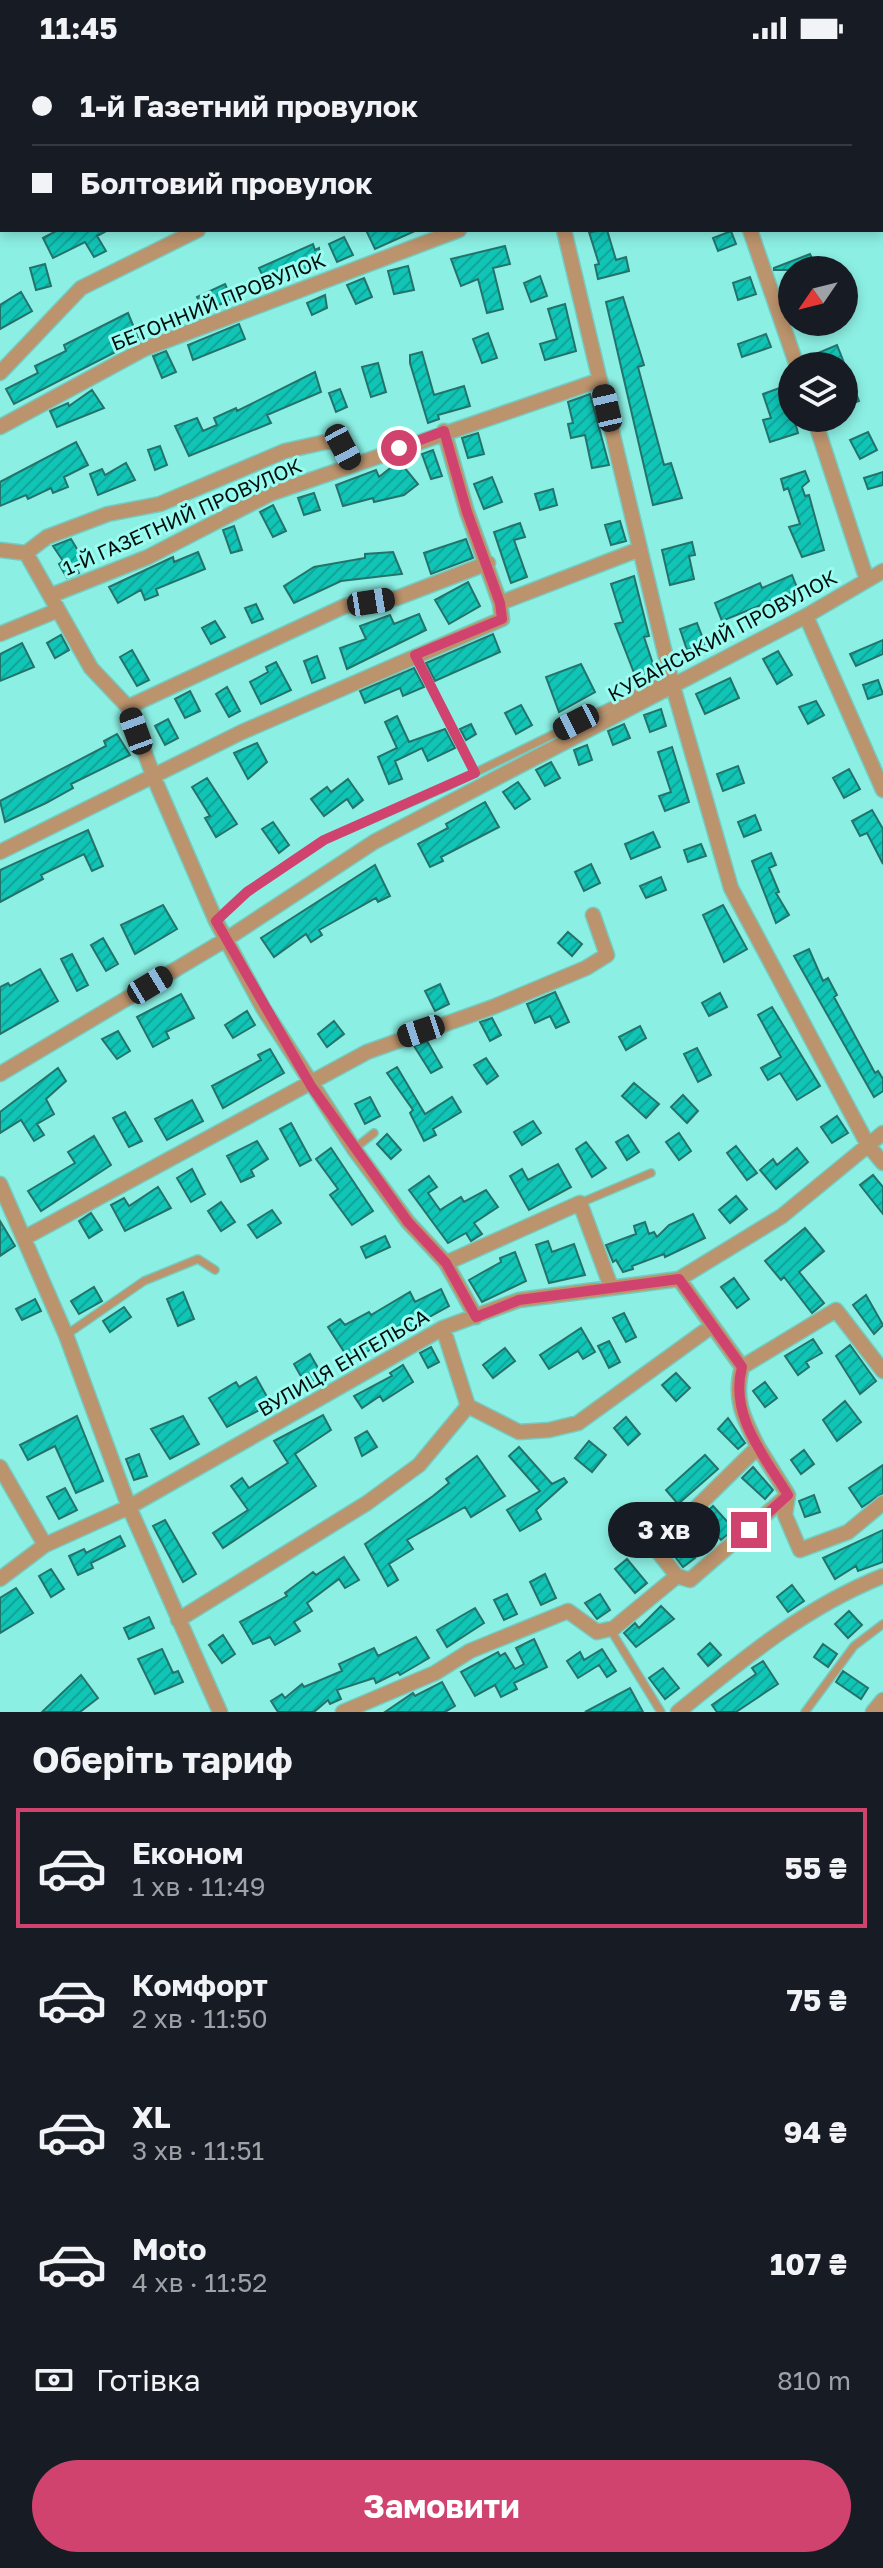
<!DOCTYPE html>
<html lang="uk">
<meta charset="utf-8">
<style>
body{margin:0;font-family:"Golos Text",sans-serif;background:#20242c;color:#f1f3f6;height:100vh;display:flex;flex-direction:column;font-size:30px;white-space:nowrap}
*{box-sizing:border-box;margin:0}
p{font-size:26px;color:#9ea1a6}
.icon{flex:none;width:44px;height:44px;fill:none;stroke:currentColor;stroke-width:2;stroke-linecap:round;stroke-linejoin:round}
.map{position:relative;height:1656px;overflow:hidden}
.panel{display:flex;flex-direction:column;background:#171b24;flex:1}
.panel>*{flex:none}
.banner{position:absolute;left:0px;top:0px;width:884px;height:176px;box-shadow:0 4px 12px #0003;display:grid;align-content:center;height:176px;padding:0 32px;background:#171b24}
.needle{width:52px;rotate:235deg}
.controls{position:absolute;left:778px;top:200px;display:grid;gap:16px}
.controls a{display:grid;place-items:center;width:80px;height:80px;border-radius:50%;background:#171b24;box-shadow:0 4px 12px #0003;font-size:40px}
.end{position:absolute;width:36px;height:36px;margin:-18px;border:10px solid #d1436f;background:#fff;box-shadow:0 0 0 4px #fff}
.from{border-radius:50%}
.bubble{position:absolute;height:56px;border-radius:28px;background:#171b24;box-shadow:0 4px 12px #0003;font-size:26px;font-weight:700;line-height:56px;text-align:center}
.car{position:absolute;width:24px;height:48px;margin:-24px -12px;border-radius:10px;box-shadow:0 0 6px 2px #0007;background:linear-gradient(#222 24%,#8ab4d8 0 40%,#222 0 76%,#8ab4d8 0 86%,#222 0)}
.banner b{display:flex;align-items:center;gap:28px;height:76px;font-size:30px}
.banner b+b{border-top:2px solid #363941}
.banner i{width:20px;height:20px;background:#f1f3f6}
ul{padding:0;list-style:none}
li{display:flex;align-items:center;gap:24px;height:120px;margin:0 16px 12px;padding:0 16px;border:4px solid transparent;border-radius:0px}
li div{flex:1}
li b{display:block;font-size:30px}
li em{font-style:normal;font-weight:700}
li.selected{border-color:#d1436f}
li>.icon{width:72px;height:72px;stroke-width:1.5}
h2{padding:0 32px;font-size:36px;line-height:96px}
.pay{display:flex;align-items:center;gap:20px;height:88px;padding:0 32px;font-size:30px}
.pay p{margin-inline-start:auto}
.cta{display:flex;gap:16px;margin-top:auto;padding:16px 32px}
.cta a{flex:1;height:92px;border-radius:48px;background:#d1436f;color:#fff;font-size:32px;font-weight:700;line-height:92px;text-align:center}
.status{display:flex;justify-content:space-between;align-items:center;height:56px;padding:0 40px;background:#171b24;direction:ltr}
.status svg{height:22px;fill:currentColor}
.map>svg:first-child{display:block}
.building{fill:url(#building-hatch);stroke:#24736b;stroke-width:2}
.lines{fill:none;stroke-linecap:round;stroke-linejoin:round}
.lane-casing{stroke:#76cbc1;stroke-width:10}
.street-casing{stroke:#76cbc1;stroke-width:17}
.lane{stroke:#bb936c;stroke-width:7}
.street{stroke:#bb936c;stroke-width:14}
.route{stroke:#d1436f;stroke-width:10}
.labels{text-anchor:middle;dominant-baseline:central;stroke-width:6;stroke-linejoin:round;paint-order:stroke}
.street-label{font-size:20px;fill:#000f0d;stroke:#9afcf0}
</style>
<div class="status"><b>11:45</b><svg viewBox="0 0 49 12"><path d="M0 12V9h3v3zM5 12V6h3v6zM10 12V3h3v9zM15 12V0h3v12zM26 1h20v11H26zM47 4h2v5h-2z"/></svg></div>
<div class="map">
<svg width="883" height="1656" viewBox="0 0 883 1656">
<defs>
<pattern id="building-hatch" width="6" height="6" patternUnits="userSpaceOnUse" patternTransform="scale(2)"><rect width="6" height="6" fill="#10c4b6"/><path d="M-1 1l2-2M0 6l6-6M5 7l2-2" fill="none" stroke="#0ea79b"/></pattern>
</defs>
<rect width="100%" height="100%" fill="#8cefe3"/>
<path class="building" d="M58,174h50l-11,6 9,15 -12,6 -9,-15 -32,16 -10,-20z
M366,174h51l-42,19z
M607,174l9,30 10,-3 3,14 -31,8 -3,-14 4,-1 -10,-32z
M731,175l5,13 -18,7 -5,-13z
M344,181l9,18 -16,7 -8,-18z
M313,188l2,6 4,-2 2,18 -53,21 -9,-19z
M505,190l5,18 -17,4 10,41 -16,4 -9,-34 -17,7 -10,-27z
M810,198l7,16h-43v-2z
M45,208l6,22 -15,4 -6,-22z
M408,210l6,24 -20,4 -6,-23z
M540,220l7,20 -16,6 -7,-19z
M750,221l6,17 -18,6 -5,-17z
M364,222l8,19 -16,7 -9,-19z
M225,228l7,15 -28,13 -7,-15z
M21,236l11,19 -32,18v-24z
M325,239l2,13 -15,7 -5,-12z
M623,241l21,68 -6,2 26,98 7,-2 11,35 -29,7 -47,-203z
M565,248l11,47 -31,9 -5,-16 17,-5 -9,-30z
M128,257l11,27 -125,64 -8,-15 32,-16 -3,-7 31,-15 -2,-6z
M239,268l6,15 -52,21 -5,-15z
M488,277l9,25 -15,5 -9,-24z
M766,278l5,13 -29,10 -4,-13z
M837,289l22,56 -15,6v-41h-20l-6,-13z
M166,295l10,21 -14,6 -9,-22z
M422,296l12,43 30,-9 6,20 -32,9 1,4 -11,4 -18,-60v-8z
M378,307l8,29 -15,5 -9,-30z
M315,316l6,20 -54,23 4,8 -82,33 -14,-30 22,-8 6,13 14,-6 -3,-7 22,-10 1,3z
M785,330l13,47 -28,9 -7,-22 8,-2 -8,-24z
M340,333l7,18 -11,5 -7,-19z
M92,334l12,18 -47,19 -7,-16 18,-8 1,3z
M590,338l19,71 -17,3 -7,-33 -14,3 -3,-14 5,-1 -5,-21z
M868,376l9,18 -17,9 -10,-19z
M478,377l6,21 -16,4 -6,-20z
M76,386l12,23 -24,12 4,10 -15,6 -2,-5 -23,11 -2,-4 -26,11v-24z
M160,390l7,19 -12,5 -7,-20z
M433,394l9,26 -11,3 -9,-25z
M399,405l19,23 -14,11 -30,7 -1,-4 -30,8 -7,-21 40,-15 3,7z
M126,407l9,17 -37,15 -8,-21 12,-5 3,6z
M805,415l4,10 -7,6 3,9 4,-1 15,55 -22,7 -13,-30 11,-3 -12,-36 -4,2 -3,-11z
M883,416v13l-15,4 -4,-11z
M492,421l10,25 -18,7 -10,-25z
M553,433l4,16 -17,5 -5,-16z
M314,437l6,17 -16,5 -6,-17z
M273,449l13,26 -13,6 -13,-25z
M620,465l6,20 -15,4 -6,-20z
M520,467l5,14 -11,3 13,37 -16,6 -17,-51z
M234,470l8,24 -11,3 -8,-23z
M71,483l12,20 -9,5 5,9 -12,5 -8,-14 4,-3 -10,-15z
M466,483l7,19 -42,16 -7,-21z
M692,486l3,13 -6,1 5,23 -24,6 -8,-35z
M198,496l7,17 -49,20 2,6 -13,5 -4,-10 -23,13 -9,-16 64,-30 1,5z
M393,496l9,22 -61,7 -47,22 -10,-17 30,-19 51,-9v-4z
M792,519l6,15 -76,31 -7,-18 45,-20 2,5z
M634,520l15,60 -5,1 11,33 -19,8 -21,-54 8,-2 -12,-38z
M468,526l12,24 -31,18 -14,-24z
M256,548l7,15 -11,4 -7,-15z
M419,558l7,16 -79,39 -7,-21 26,-9 -6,-13 30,-11 4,9z
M215,565l10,16 -14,7 -9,-16z
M697,567l8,21 -18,6 -7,-21z
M493,578l7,18 -65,29 -9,-18z
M61,579l8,15 -14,8 -8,-15z
M883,584v14l-27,12 -6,-12z
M22,587l12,24 -34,14v-27z
M132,594l17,30 -12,6 -17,-29z
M778,595l14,24 -15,9 -14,-25z
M317,600l8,22 -13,5 -8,-22z
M276,606l15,28 -30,14 -11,-22 18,-10 -2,-5z
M581,608l14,28 -36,20 -13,-35z
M414,612l10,19 -21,9 -3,-8 -35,15 -5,-12z
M730,622l9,20 -34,16 -9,-20z
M878,624l5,14 -15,5 -5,-14z
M227,631l13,24 -11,6 -13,-23z
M190,635l10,20 -15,7 -10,-19z
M816,645l8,14 -16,9 -9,-17z
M521,649l11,20 -16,9 -11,-21z
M661,653l5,17 -16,6 -6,-17z
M397,660l12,26 36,-13 10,19 -27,13 -6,-13 -27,13 7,18 -13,5 -11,-27 19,-9 -12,-26z
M168,663l10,19 -13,7 -10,-19z
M471,668l5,10 -10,6 -6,-11z
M624,668l6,14 -17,7 -5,-14z
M117,678l13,21 -59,29 2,4 -27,15 -41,19 -5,-21 106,-55 -2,-5z
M257,687l10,19 -19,17 -14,-26z
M587,689l5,15 -13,5 -5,-15z
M672,691l17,55 -24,9 -6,-15 12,-4 -13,-40z
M551,706l9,16 -15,8 -9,-16z
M738,710l6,17 -21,8 -6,-17z
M849,713l11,20 -16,9 -11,-20z
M207,722l30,46 -21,13 -11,-19 5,-2 -18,-29z
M348,723l15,21 -10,8 -6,-9 -23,17 -13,-17 16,-12 4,5z
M518,726l12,17 -15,10 -12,-17z
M485,746l14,25 -58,30 2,4 -13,6 -12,-23 30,-16 -2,-4z
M872,754l11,19v35l-16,-31 -7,3 -8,-15z
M755,759l6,15 -17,7 -6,-15z
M273,766l16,23 -10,8 -17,-24z
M88,774l15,36 -11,5 -8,-17 -43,21 2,4 -43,23v-32z
M653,776l7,15 -29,12 -6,-15z
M701,788l5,12 -18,6 -4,-12z
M771,797l5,12 -7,3 10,24 -3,1 13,22 -13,8 -24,-62z
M591,808l9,19 -16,8 -9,-19z
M375,809l15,31 -12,6 -2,-4 -57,32 3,5 -11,7 -5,-8 -32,23 -13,-19z
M661,821l5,13 -20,8 -6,-12z
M163,849l14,24 -42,25 -14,-29z
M723,849l24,44 -23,13 -21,-47z
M568,876l14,12 -10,12 -14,-13z
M103,882l15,26 -12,7 -15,-26z
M809,893l14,32 5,-3 9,17 -3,2 41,76 3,-2 5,8v12l-9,6 -80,-141z
M72,898l16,31 -11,6 -16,-32z
M40,913l18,32 -58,33v-47l8,-4 2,3z
M440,928l9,20 -14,7 -10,-20z
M555,936l14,30 -13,6 -6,-12 -15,7 -8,-19z
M720,937l7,14 -18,9 -7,-13z
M181,938l13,24 -28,14 3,6 -16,9 -16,-30z
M772,951l48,79 -23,14 -17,-27 -12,7 -7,-12 20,-11 -23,-42z
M247,955l8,14 -22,13 -8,-13z
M492,962l9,17 -11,6 -10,-19z
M334,965l10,13 -17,13 -9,-13z
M640,970l6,12 -20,12 -7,-13z
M118,975l12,20 -13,8 -15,-20z
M427,985l15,26 -11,6 -17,-27z
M697,992l14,27 -13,7 -14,-28z
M270,993l14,24 -61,35 -11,-22 49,-26 -3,-5z
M486,1002l12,18 -11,8 -13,-19z
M397,1011l28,47 27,-17 9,15 -28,17 3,6 -12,6 -14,-28 3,-3 -26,-37z
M58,1012l8,13 -20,18 8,15 -17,10 7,11 -10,6 -13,-21 -21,13v-21z
M634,1027l25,21 -13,14 -24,-22z
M683,1039l15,16 -11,12 -16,-16z
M370,1041l10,19 -15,8 -10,-20z
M192,1044l11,21 -36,19 -12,-21z
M125,1056l17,29 -13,6 -16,-29z
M837,1060l11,17 -16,10 -11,-16z
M533,1065l8,12 -19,12 -8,-13z
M291,1067l20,37 -11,6 -20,-37z
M679,1077l12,18 -12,9 -13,-18z
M387,1078l14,16 -10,9 -14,-15z
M628,1079l11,17 -12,8 -11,-18z
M94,1080l17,29 -70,46 -13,-20 47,-28 -7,-11z
M257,1085l11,18 -17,11 3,6 -13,6 -14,-26z
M586,1086l20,26 -14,9 -16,-28z
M736,1090l21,27 -10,7 -20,-27z
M331,1092l42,63 -21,14 -22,-30 8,-6 -22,-30z
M797,1092l11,14 -32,27 -16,-19 13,-11 4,6z
M558,1108l13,23 -42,23 -19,-34 12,-7 6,11z
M192,1113l13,25 -14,8 -14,-24z
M873,1119l10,12v27l-23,-29z
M429,1120l8,11 -9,6 12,17 21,-13 3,5 22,-12 12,17 -24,16 8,11 -11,7 -5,-8 -18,10 -39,-53z
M158,1131l13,21 -46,23 -14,-26 13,-7 5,8z
M736,1140l11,13 -17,14 -11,-13z
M221,1146l14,20 -14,9 -13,-20z
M272,1154l9,13 -24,15 -9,-13z
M91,1157l11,17 -13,8 -10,-17z
M693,1158l12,24 -40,19 -1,-3 -32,12 1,3 -10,3 -7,-12 -3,2 -7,-17 30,-11 -2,-8 11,-4 4,12 5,-2 3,5 12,-12z
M0,1165l15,25 -15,10z
M805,1172l19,23 -25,21 25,31 -12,10 -28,-36 -3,3 -16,-19z
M385,1180l5,11 -24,11 -5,-11z
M548,1185l4,11 22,-8 11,31 -36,8 -13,-38z
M515,1196l11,29 -44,21 -13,-22 32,-18 -1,-4z
M734,1222l15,21 -12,9 -16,-21z
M94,1231l8,14 -23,13 -8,-13z
M441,1233l8,17 -99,55 -22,-34 12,-8 5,6 24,-13 2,3 39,-23 5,10z
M183,1236l11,27 -16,7 -11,-27z
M866,1239l17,30 -9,9 -21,-29z
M35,1243l6,12 -19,9 -6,-11z
M124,1251l7,10 -21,15 -7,-11z
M624,1257l12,24 -10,5 -13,-24z
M581,1272l14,24 -12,7 -5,-8 -29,18 -9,-14z
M813,1283l9,14 -16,9 3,5 -11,8 -13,-19z
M609,1285l11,21 -11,6 -11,-22z
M850,1289l26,36 -16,13 -24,-38z
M431,1291l8,15 -11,6 -8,-15z
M505,1292l10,13 -22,17 -10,-13z
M310,1298l12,21 -16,10 -12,-21z
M403,1309l10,17 -30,19 -3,-5 -18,12 -8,-12 38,-20 -2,-3z
M676,1317l14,15 -14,13 -14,-16z
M256,1321l15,27 -44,23 -18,-29 27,-16 3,5z
M765,1326l12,16 -12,9 -12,-16z
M845,1345l16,21 -24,19 -14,-21z
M323,1359l8,15 -36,24 21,32 -93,62 -10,-15 35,-23 -17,-24 11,-8 7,10 39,-25 -14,-22z
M77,1360l26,65 -27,12 -21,-47 -27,14 -8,-15z
M183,1360l16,28 -29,15 -19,-30z
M626,1361l14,17 -12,11 -14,-17z
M728,1362l17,25 -7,6 -20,-20z
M367,1375l10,16 -15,9 -7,-18z
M589,1385l17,14 -14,17 -17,-14z
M519,1391l33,37 12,-6 3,4 -31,28 5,9 -21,12 -13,-21 33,-19 -31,-35z
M804,1394l10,14 -13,10 -10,-14z
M139,1398l8,22 -13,4 -8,-21z
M705,1399l13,14 -40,35 -12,-14z
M477,1400l28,40 -34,21 -6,-10 -58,33 6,9 -24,15 9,16 -10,6 -23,-42 68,-48 16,-13 -3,-4z
M883,1409v28l-21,14 -13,-19z
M753,1411l20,23 -8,9 -23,-21z
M65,1432l12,22 -18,9 -12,-22z
M814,1439l6,17 -15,5 -6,-16z
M713,1450l21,23 -13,11 -21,-22z
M165,1464l31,54 -13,8 -30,-56z
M637,1465l14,13 -9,9 -14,-13z
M883,1474v32l-25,9 -2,-5 -21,13 -12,-21z
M120,1480l5,10 -34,17 2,5 -15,7 -9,-19 15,-7 2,4z
M681,1484l14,18 -12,9 -14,-18z
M344,1501l15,23 -14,8 -6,-9 -32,24 5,8 -18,11 6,9 -25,14 -5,-8 -17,7 -13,-22 47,-26 -2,-3 28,-21 3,3z
M627,1503l20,24 -12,10 -20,-24z
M51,1513l13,20 -13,8 -12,-21z
M545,1518l11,24 -15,7 -11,-23z
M792,1529l12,16 -16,11 -11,-15z
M16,1532l17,25 -33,20v-35z
M507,1538l10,20 -13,6 -10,-20z
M600,1538l10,16 -13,9 -12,-16z
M661,1550l13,13 -38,28 -12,-14 11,-10 4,5z
M475,1552l9,15 -37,24 -10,-17z
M849,1555l13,14 -14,13 -13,-14z
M149,1561l5,11 -25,11 -5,-11z
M223,1579l12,19 -13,9 -13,-18z
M416,1581l13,21 -29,17 -2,-3 -22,11 -2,-5 -37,12 4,9 -11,5 -2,-4 -14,12h-36l-7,-11 11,-7 3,4 17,-14 2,3 38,-16 -3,-7 35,-16 4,8z
M534,1583l13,28 -33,16 3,6 -16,8 -6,-12 -20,11 -14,-24 37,-20 2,4 5,-3 10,16 9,-5 -8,-16z
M710,1587l11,12 -13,11 -10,-12z
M823,1588l14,10 -9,13 -14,-10z
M162,1593l11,24 5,-2 5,11 -28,12 -17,-35z
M602,1593l14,22 -9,6 -8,-12 -21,13 -11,-17 13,-9 4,8z
M763,1605l15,23 -42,28h-19l-5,-7 44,-31 -4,-6z
M663,1612l16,20 -14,11 -16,-21z
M843,1615l25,17 -7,11 -25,-17z
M81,1619l17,23 -18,14h-38z
M442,1626l13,24 -10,6h-60l28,-19 2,3z
M630,1632l13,24h-58z"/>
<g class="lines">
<g class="lane-casing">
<path id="lane" d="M416,601l59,116
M216,864l31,-28 77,-52 124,-54 222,-109
M354,1093l20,-16
M580,1147l71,-30
M66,1279l78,-54 54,-22 17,11
M610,1573l51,83
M805,1656l49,-66 29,-22"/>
</g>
<g class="street-casing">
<path id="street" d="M525,0v2
M683,0l1,2
M221,2l2,-2
M0,94h2
M564,174l108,453 59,205 137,257 15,18
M750,174l47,136
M0,317l81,-85 117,-58
M814,362l53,162
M0,371l144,-78 315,-119
M0,494l26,3 65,115 37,39 26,71 62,143 47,87 91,141 54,73 38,41 30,54
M26,497l21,-16 61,-23 52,-10 125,-53 45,-10 13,6 10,18
M52,539l96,-38 122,-63 330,-114
M500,547l140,-54
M806,560l77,174
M0,578l56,-23
M128,651l217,-101 52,-8 91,-35
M0,796l242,-120 260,-113 -2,-16 -33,-91 -23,-81
M0,1018l225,-134 149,-98 432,-226 77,-45
M0,1128l66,151 63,172 91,205
M26,1181l341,-185 126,-45 93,-39 21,-13 -14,-40
M446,1207l134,-60 31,84
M443,1272l25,78
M742,1311l94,-57 47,61
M758,1391l30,48
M0,1411l45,78
M677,1520l-22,-28 103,-101c-14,-28 -25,-48 -16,-80l-63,-88
M0,1523l45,-34 84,-38 314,-179 76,-28 160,-21 103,-63 101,-83
M178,1564l189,-117 52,-38 49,-59 51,26 30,-2 29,-7 134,-97
M343,1656l92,-39 35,-22 98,-40 29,21 17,-4 63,-52 13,4 98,-85 -3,20 15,35 48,-18 35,-29
M678,1656c65,-53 127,-105 205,-136
M873,1656l10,-12"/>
</g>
<use href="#lane" class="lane"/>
<use href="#street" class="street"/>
</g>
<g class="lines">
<path class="route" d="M399,392l45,-17 23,81 33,91 2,16 -87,36 60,118 -151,67 -77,52 -31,29 95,165 97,136 38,41 30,54 43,-17 160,-21 63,88c-13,48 22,89 46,128l-39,35"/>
</g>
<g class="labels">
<g class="street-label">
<text transform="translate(218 245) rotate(-22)">БЕТОННИЙ ПРОВУЛОК</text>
<text transform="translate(182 460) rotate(-24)">1-Й ГАЗЕТНИЙ ПРОВУЛОК</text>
<text transform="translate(722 579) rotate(-28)">КУБАНСЬКИЙ ПРОВУЛОК</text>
<text transform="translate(343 1306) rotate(-30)">ВУЛИЦЯ ЕНГЕЛЬСА</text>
</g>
</g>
</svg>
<div class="controls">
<a><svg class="needle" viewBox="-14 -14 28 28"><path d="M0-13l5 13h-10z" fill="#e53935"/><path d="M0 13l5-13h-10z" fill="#9ea1a6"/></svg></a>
<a><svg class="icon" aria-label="layers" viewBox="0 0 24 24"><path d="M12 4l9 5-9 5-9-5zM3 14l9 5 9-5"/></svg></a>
</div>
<i class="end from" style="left:399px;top:392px"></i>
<i class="end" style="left:749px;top:1474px"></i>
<div class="bubble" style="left:608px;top:1446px;width:112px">3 хв</div>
<i class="car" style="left:607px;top:352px;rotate:347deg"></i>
<i class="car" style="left:343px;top:391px;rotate:152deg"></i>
<i class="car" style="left:371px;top:546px;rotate:81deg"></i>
<i class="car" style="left:576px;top:666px;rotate:243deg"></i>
<i class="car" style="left:136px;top:675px;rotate:340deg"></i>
<i class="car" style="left:150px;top:929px;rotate:59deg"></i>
<i class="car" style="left:421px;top:975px;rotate:252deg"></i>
<div class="banner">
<b><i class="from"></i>1-й Газетний провулок</b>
<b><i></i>Болтовий провулок</b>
</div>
</div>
<section class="panel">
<h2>Оберіть тариф</h2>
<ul>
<li class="selected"><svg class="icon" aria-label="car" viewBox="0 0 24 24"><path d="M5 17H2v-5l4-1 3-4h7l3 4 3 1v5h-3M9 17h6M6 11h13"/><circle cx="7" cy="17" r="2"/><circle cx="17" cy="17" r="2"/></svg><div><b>Економ</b><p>1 хв · 11:49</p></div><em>55 ₴</em></li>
<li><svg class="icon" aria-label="car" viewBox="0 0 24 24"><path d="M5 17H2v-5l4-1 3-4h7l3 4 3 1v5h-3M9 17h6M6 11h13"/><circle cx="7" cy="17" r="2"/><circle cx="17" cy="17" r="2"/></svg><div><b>Комфорт</b><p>2 хв · 11:50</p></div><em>75 ₴</em></li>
<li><svg class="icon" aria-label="car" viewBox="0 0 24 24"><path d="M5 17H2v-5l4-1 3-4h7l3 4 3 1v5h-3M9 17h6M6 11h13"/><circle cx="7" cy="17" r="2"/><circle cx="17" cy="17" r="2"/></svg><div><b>XL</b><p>3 хв · 11:51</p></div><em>94 ₴</em></li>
<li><svg class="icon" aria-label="car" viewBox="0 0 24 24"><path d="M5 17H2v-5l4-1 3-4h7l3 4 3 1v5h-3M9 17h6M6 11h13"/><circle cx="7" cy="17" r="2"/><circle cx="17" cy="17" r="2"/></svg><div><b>Moto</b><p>4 хв · 11:52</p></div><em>107 ₴</em></li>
</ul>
<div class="pay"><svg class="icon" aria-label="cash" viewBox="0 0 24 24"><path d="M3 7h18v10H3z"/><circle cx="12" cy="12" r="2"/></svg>Готівка<p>810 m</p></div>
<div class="cta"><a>Замовити</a></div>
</section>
